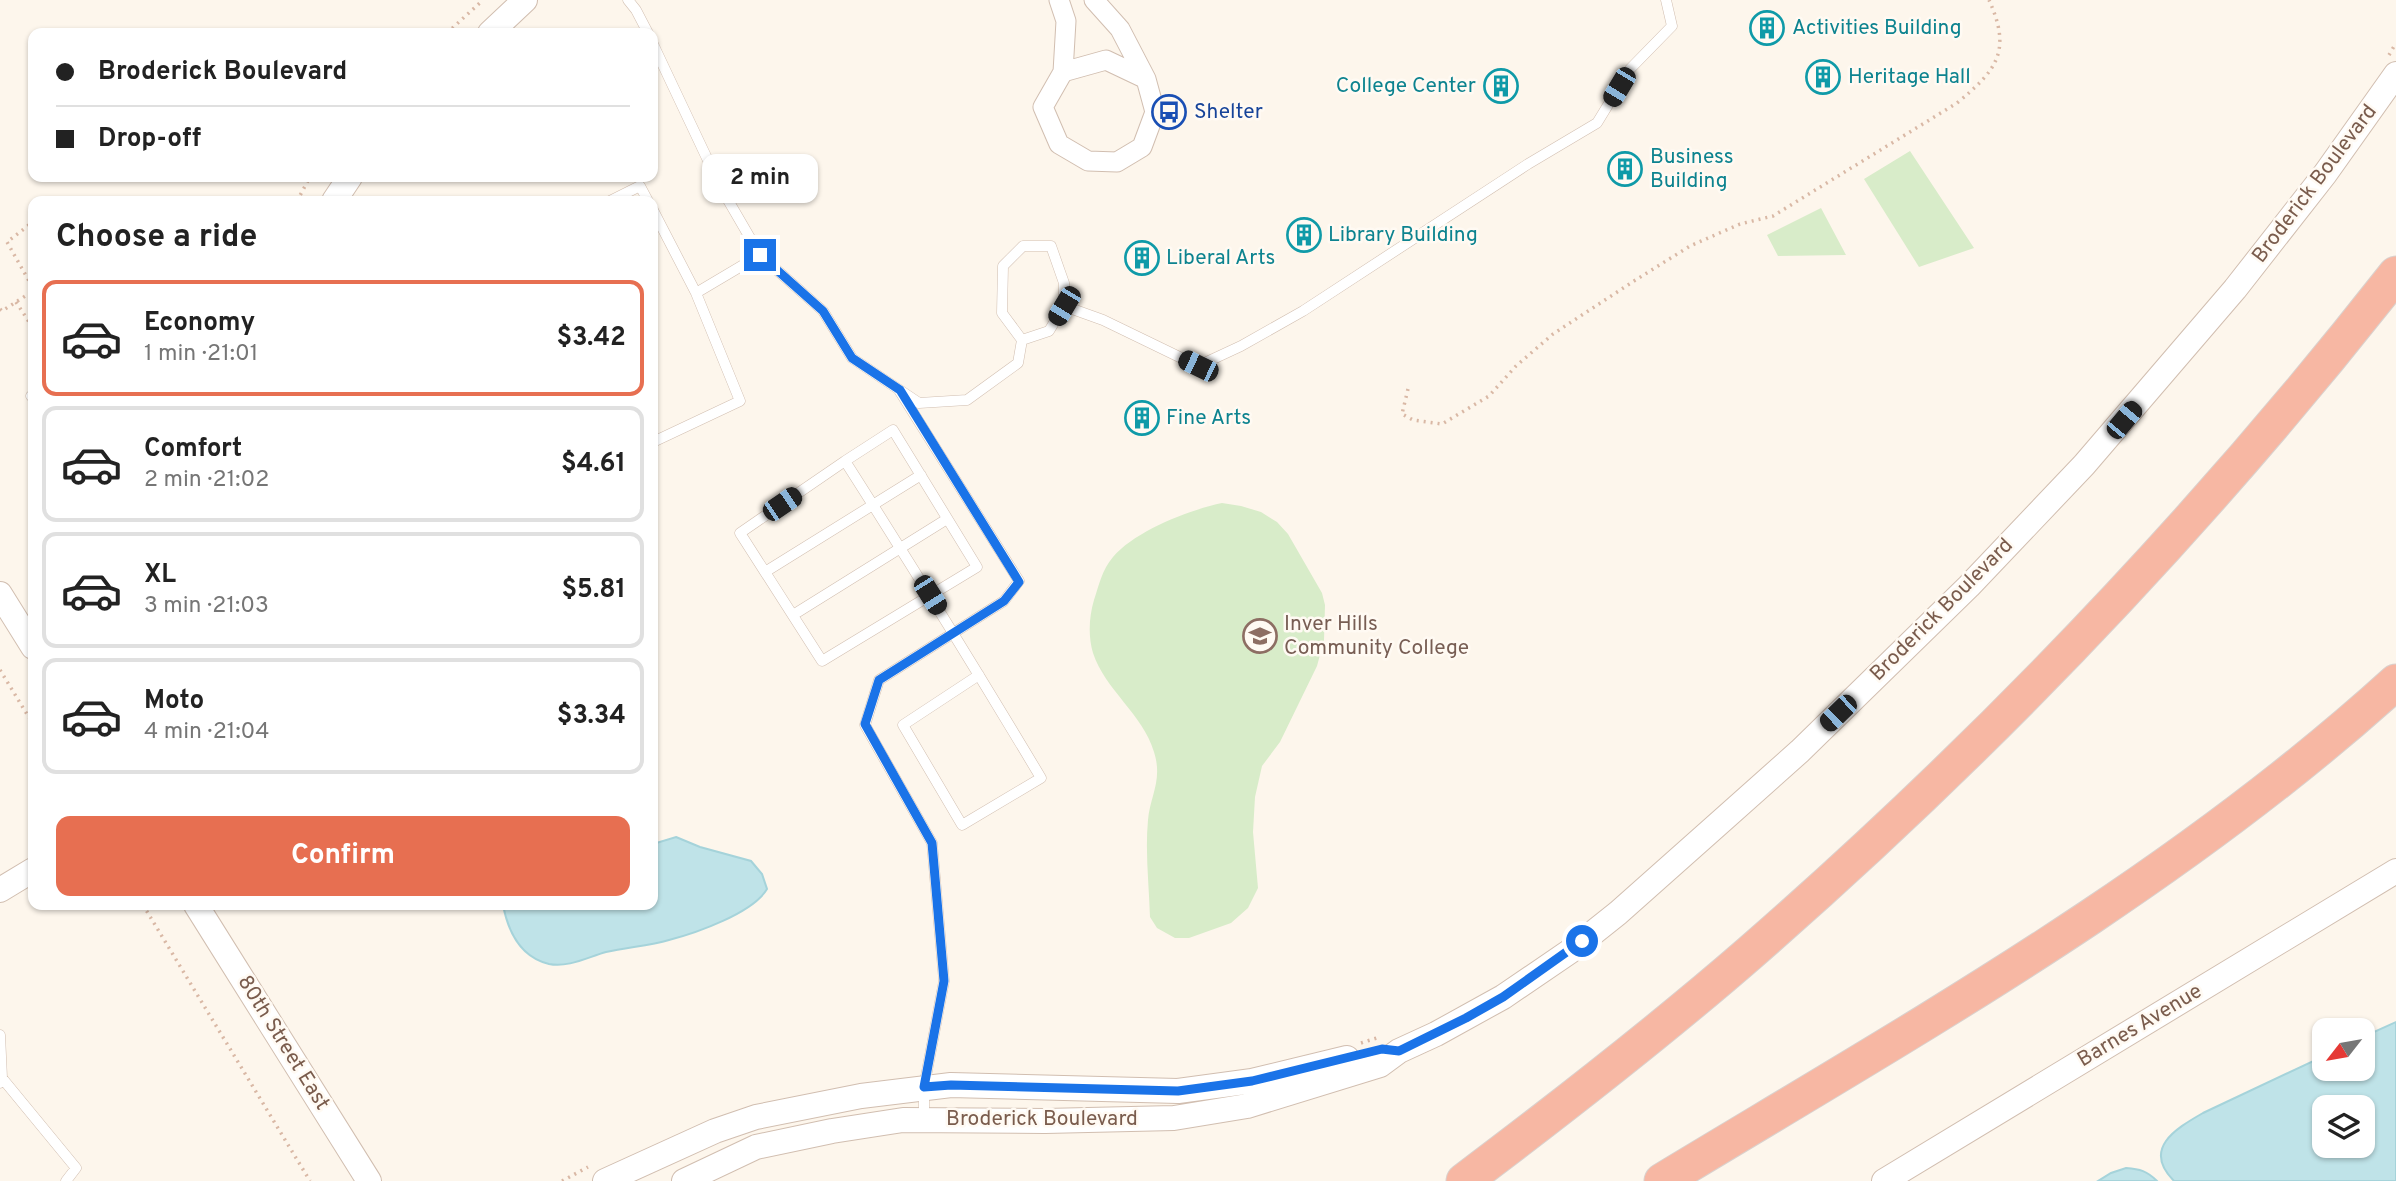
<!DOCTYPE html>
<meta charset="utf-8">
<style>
body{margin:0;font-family:Overpass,sans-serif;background:#f6f6f6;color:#222;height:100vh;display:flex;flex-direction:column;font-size:26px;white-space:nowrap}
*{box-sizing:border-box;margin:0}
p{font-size:23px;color:#767676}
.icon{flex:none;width:38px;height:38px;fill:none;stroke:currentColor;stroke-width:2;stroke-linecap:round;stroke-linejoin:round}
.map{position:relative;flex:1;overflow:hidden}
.panel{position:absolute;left:28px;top:196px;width:630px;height:714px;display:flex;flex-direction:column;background:#fff;border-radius:14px;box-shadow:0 2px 5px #0004}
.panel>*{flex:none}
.top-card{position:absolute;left:28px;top:28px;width:630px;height:154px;border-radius:14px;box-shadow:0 2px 5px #0004;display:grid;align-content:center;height:154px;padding:0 28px;background:#fff}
.needle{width:46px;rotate:239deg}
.tools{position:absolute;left:2312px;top:1018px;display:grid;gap:14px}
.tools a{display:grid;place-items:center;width:63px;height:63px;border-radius:14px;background:#fff;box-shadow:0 2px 5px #0004;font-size:35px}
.end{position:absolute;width:32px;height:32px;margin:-16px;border:9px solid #1a73e8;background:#fff;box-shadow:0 0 0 4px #fff}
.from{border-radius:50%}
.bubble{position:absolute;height:49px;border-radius:14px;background:#fff;box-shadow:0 2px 5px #0004;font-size:23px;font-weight:700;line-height:49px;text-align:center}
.car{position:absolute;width:21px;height:42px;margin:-21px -10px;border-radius:9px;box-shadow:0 0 5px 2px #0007;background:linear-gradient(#222 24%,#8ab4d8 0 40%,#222 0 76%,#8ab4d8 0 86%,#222 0)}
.top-card b{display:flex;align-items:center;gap:24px;height:66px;font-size:26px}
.top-card b+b{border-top:2px solid #e0e0e0}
.top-card i{width:18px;height:18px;background:#222}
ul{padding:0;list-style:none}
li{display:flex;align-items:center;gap:21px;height:116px;margin:0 14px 10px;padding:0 14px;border:4px solid #e0e0e0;border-radius:14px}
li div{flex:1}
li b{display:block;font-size:26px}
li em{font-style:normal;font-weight:700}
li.active{border-color:#e76f51}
li>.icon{width:63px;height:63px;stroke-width:1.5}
h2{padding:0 28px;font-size:32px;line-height:84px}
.action{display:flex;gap:14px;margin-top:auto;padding:14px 28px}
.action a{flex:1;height:80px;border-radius:14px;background:#e76f51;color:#fff;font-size:28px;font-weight:700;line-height:80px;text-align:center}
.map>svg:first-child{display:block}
.green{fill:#d8ecc9}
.water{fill:#bfe3e8;stroke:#a5d3da;stroke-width:2;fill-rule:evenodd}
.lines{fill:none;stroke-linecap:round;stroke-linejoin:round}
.service-casing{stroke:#d1beb0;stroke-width:11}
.minor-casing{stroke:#d1beb0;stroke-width:21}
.tertiary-casing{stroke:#d1beb0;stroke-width:26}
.motorway-casing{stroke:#dad1cd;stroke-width:37}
.path{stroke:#d9b8a5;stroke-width:3.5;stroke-dasharray:2 5;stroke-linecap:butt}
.service{stroke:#fff;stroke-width:10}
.minor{stroke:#fff;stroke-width:19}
.tertiary{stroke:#fff;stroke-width:24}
.motorway{stroke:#f7b7a3;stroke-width:35}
.route{stroke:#1a73e8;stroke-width:9}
.labels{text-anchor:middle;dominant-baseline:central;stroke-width:5;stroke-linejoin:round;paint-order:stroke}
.culture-label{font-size:21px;fill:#0d838f;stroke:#fffaf3;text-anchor:start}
.transit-label{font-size:21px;fill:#164399;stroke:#fffaf3;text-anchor:start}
.street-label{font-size:21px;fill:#7a5c4d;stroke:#fffaf3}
.education-label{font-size:21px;fill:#785e54;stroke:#fffaf3;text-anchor:start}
</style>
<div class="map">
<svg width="2396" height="1181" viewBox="0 0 2396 1181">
<rect width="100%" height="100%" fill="#fdf6ec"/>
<path class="green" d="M1910,151l64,97 -55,19 -55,-88z
M1821,208l25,47 -68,1 -11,-21z
M1222,503l19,3 20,6 16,10 11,12 34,59 3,12 -1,35 -7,26 -37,76 -18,24 -7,31 -2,35 5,56 -10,20 -17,15 -42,15h-14l-18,-10 -7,-11c-1,-32 -5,-65 -2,-97 2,-24 15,-40 6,-68 -11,-38 -49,-62 -61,-99 -5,-17 -4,-36 1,-53 5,-15 8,-30 19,-43 22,-26 76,-47 109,-54z"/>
<path class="water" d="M676,837l24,10 51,14 11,13 5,15c-14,24 -71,44 -98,51 -20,6 -42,7 -63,12 -18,5 -38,16 -57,12 -29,-7 -41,-33 -46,-59h150v-61z
M2396,1022v159h-222c-32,-32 1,-52 29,-68l121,-57v13h38l1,-32zM2324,1108h38v38h-38z
M2126,1168c14,1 21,3 31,13h-59l13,-8z"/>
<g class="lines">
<g class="service-casing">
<path id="service" d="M628,0l8,10 12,23
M653,44l68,144 39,67 63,56 29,47 67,45 48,-3 51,-37 4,-23 -20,-27 1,-47 20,-20h28l13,37v23l-15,25 -27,9
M610,201l30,-15 8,15
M653,210l43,83 44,108 -87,41
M696,293l64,-38
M1064,306l39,14 95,46 43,-20 62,-35 225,-147 69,-41 33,-54 42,-43 -6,-26
M899,390l120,191 -15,20 -125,79 -14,45 67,118 12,138 -20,106v33
M31,396l2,-1
M845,461l48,-31 84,137 -155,94 -82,-128 105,-72c67,105 132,210 196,317l-79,47 -59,-100 76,-50
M765,572l156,-97
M793,615l154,-96
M0,1035l2,43 -2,5
M2,1078l74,90 -10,13"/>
</g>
<g class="minor-casing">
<path id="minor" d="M1059,0l7,21 -3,51 -20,35 16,37 29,17 29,1 25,-15 13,-35 -9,-33 -26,-50 -26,-29
M1063,72l43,-12 40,19"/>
</g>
<g class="tertiary-casing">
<path id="tertiary" d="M490,33l35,-33
M334,201l16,-24
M0,594l33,53
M0,890l33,-20
M196,905l173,276
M605,1181l110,-50 41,-14 105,-21 90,-11 227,6 74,-10 95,-23
M684,1181l72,-34 76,-16 71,-11 142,1 129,-3 73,-12 133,-41 19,-14 37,-17 67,-37 66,-45 49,-39 108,-96 74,-66 169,-165 115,-121 151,-176 90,-115 71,-100
M1884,1181l512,-310"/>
</g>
<g class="motorway-casing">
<path id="motorway" d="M1464,1181c97,-73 195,-149 287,-229 235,-205 452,-432 645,-678
M1662,1181c253,-153 514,-299 734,-499"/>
</g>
<path class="path" d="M447,33l36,-33
M2389,55l7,-12
M297,201l13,-24
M29,225l-22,17 26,46
M16,302l17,26
M0,309l2,2 31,-20
M1408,389l-6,25 11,6 29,4 47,-28 27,-30 37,-32 81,-53 56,-35 50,-22 33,-8 184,-113c40,-33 55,-52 32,-103
M0,670l33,54
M143,905l167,276
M1361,1043l19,-6
M562,1181l26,-14"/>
<use href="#service" class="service"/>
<use href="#minor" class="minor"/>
<use href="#tertiary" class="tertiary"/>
<use href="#motorway" class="motorway"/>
</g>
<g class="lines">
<path class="route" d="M760,255l63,56 29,47 48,32 119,192 -15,19 -125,79 -14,44 67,119 12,138 -20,106 27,-2 227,6 74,-10 130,-32 17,2 67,-33 37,-21 79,-56"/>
</g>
<defs>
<g id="building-ring" transform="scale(1.75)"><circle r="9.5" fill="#fffaf3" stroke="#0f9aa8" stroke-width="1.5"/><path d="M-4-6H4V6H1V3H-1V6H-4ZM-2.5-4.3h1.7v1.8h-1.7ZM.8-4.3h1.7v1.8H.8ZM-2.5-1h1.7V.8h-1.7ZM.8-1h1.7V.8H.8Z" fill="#0f9aa8"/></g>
<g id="bus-ring" transform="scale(1.75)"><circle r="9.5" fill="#fffaf3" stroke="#1a4fb4" stroke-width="1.5"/><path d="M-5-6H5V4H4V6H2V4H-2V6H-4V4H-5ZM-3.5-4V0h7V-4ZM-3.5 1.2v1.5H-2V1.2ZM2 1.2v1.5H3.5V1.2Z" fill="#1a4fb4"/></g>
<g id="university-ring" transform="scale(1.75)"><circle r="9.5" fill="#fffaf3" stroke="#8d6e63" stroke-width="1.5"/><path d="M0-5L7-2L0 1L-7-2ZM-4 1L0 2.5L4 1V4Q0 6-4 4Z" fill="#8d6e63"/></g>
</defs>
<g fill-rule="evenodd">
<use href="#building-ring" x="1767" y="28"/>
<use href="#building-ring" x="1823" y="77"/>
<use href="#building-ring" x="1501" y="86"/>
<use href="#bus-ring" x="1169" y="112"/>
<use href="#building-ring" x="1625" y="169"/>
<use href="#building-ring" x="1304" y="235"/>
<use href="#building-ring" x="1142" y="258"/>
<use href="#building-ring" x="1142" y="418"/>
<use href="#university-ring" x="1260" y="636"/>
</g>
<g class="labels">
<g class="culture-label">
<text x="1792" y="28">Activities Building</text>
<text x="1848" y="77">Heritage Hall</text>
<text x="1476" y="86" text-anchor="end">College Center</text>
<text x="1650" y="157">Business<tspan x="1650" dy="24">Building</tspan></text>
<text x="1328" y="235">Library Building</text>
<text x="1166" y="258">Liberal Arts</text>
<text x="1166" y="418">Fine Arts</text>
</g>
<g class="transit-label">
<text x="1194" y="112">Shelter</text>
</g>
<g class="street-label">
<text transform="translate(2315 184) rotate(-53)">Broderick Boulevard</text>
<text transform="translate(1942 610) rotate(-45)">Broderick Boulevard</text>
<text transform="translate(2140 1026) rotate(-31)">Barnes Avenue</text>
<text transform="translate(283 1043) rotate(58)">80th Street East</text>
<text x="1042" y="1119">Broderick Boulevard</text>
</g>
<g class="education-label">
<text x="1284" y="624">Inver Hills<tspan x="1284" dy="24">Community College</tspan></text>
</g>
</g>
</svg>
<div class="tools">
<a><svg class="needle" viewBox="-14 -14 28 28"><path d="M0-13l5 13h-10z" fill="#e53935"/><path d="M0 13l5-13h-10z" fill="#767676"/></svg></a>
<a><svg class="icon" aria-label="layers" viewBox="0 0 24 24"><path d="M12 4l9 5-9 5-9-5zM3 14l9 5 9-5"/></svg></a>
</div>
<i class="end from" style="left:1582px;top:941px"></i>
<i class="end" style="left:760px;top:255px"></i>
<div class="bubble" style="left:702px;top:154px;width:116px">2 min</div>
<i class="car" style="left:1619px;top:87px;rotate:211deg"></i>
<i class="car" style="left:1064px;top:306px;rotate:211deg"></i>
<i class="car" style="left:1198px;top:366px;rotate:296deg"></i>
<i class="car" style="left:2124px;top:420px;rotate:40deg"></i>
<i class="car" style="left:782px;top:504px;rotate:56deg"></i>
<i class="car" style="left:930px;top:595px;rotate:148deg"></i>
<i class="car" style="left:1838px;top:713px;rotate:226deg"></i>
<div class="top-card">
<b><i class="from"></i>Broderick Boulevard</b>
<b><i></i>Drop-off</b>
</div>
<section class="panel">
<h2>Choose a ride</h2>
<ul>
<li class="active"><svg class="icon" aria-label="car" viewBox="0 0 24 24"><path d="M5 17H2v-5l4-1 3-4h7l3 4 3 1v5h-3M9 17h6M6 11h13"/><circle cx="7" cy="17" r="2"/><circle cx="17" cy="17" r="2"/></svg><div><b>Economy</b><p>1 min · 21:01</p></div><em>$3.42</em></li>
<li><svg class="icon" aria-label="car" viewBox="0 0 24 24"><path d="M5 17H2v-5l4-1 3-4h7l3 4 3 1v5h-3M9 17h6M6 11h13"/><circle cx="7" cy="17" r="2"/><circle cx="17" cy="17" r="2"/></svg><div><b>Comfort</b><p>2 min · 21:02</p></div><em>$4.61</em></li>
<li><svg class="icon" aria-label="car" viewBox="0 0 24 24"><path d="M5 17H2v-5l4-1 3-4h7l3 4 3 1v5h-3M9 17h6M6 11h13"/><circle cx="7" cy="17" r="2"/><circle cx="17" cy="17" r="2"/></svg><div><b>XL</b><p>3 min · 21:03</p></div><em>$5.81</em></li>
<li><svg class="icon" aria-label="car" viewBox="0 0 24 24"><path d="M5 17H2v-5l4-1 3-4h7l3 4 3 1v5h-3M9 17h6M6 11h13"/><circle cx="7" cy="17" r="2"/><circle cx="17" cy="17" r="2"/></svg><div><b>Moto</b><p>4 min · 21:04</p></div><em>$3.34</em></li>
</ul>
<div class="action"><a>Confirm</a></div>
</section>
</div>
